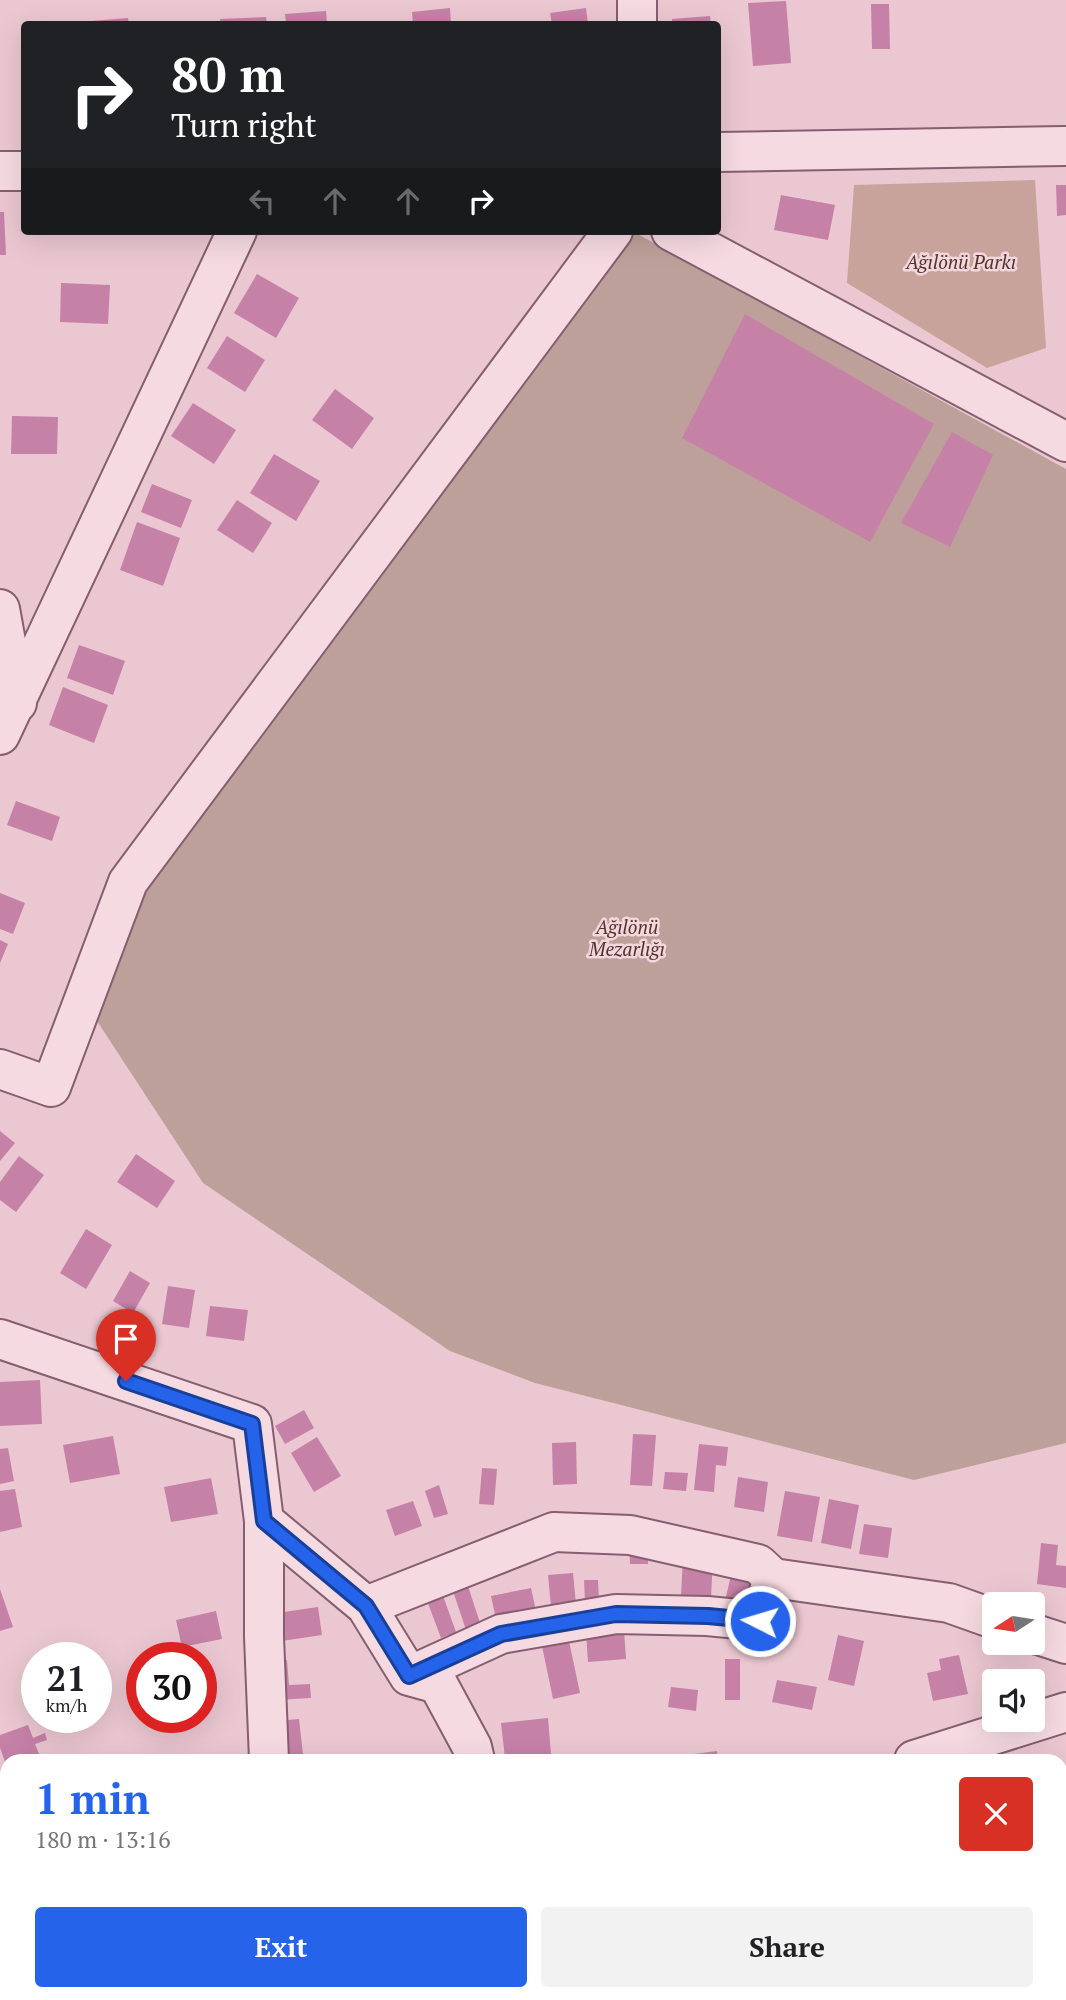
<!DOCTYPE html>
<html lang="en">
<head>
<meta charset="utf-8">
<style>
  body { margin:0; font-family:"PT Serif",serif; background:#f2f2f2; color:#202124; height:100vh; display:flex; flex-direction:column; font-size:26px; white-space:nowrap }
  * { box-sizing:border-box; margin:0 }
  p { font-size:23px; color:#757577 }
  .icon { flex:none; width:38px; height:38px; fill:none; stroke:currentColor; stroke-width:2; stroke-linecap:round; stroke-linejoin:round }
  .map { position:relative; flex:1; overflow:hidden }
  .details { position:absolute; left:0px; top:1754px; width:1068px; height:247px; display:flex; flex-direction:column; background:#fff; border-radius:21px 21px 0 0; box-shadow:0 7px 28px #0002 }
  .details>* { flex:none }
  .guide { position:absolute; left:21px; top:21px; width:700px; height:214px; border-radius:7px; box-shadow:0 7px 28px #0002; background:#202124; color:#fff; overflow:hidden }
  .needle { width:46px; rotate:258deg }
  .controls { position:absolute; left:982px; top:1592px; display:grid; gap:14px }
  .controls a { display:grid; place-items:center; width:63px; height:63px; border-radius:7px; background:#fff; box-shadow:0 7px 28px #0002; font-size:35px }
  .speed { position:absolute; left:21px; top:1642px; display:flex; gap:14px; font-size:35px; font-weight:700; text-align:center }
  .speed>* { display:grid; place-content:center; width:91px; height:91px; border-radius:50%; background:#fff; box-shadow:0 7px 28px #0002; line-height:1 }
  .speed small { font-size:18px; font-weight:400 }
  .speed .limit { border:10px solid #d22; background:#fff; color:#111 }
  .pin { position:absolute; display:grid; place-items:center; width:60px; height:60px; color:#fff; margin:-72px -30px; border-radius:50% 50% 50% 0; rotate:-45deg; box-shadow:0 0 7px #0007 }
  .pin .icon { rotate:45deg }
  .me { position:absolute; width:77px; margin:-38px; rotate:275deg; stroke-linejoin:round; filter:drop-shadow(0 0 5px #0008) }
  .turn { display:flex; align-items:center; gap:24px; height:147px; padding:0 35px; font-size:32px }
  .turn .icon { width:91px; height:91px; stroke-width:2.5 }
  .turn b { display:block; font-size:49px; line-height:60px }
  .lanes { display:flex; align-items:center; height:66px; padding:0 35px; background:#0003; justify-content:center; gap:35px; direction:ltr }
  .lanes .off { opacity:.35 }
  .round { display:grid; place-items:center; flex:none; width:74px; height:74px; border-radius:7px; background:#f2f2f2 }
  .overview { display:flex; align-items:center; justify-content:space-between; height:119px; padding:0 35px }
  h1 { font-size:42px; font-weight:700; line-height:52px; color:#2563eb }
  .cta { display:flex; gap:14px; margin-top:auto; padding:14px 35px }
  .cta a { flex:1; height:80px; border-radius:7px; background:#2563eb; color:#fff; font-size:28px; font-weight:700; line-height:80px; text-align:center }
  .cta a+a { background:#f2f2f2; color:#202124 }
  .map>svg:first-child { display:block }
</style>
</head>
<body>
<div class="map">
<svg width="1066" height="2000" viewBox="0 0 1066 2000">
  <rect width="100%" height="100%" fill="#ebc7d1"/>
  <!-- green -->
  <path fill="#c8a39c" d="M1035,180l11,168 -59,20 -140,-85 7,-98z"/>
  <!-- cemetery -->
  <path fill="#bea09a" d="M632,231l434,238v974l-152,37 -379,-97 -85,-32 -247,-168 -125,-191 36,-113z"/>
  <!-- building -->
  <path fill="#c681a7" d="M786,1l5,62 -38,3 -5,-63z
    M871,4h18l1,45h-18z
    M450,8l1,16h-38l-1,-12z
    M586,8l2,16h-36l-2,-11z
    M326,11l1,13h-41l-1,-10z
    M710,16l1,8h-39v-5z
    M266,17l1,7h-46l-1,-5z
    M128,18l1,6h-38v-3z
    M1056,185h10v30l-9,1z
    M781,195l54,10 -7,35 -54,-10z
    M0,212h4l2,43h-6z
    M257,274l42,24 -23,40 -42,-25z
    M61,283l49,2 -2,39 -48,-2z
    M745,314l189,110 -64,118 -188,-104z
    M227,336l38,24 -20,32 -38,-24z
    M335,389l39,29 -22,31 -40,-29z
    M193,403l43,27 -22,34 -43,-28z
    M12,416l46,1 -1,37h-46z
    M952,432l41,23 -43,92 -49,-24z
    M274,454l46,27 -24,40 -46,-28z
    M152,484l40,16 -11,28 -40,-16z
    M237,500l35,23 -19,30 -36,-23z
    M137,522l43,16 -17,48 -43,-16z
    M79,645l46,16 -12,34 -46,-17z
    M63,687l45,18 -14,38 -45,-18z
    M16,801l44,16 -8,24 -45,-16z
    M0,893l25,10 -12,31 -13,-5z
    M0,940l8,4 -8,19z
    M0,1131l15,12 -15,18z
    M136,1154l39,27 -18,27 -40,-26z
    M19,1156l25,19 -28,37 -16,-12v-18z
    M86,1229l26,16 -26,44 -26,-16z
    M130,1271l20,12 -17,30 -20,-12z
    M168,1286l27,4 -6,38 -27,-4z
    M210,1306l38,4 -4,31 -38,-5z
    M40,1380l2,44 -42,2v-44z
    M304,1410l10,18 -29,16 -10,-18z
    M633,1434l23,1 -4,51 -22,-1z
    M113,1436l7,38 -50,9 -7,-38z
    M317,1437l24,39 -27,16 -23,-39z
    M576,1442l1,42 -24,1 -1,-42z
    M699,1444l29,3 -2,19 -10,-1 -2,27 -20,-2z
    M8,1448l6,33 -14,3v-35z
    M482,1468l15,1 -3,36 -15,-1z
    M665,1472l23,1 -2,18 -23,-2z
    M738,1477l30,5 -4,30 -30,-5z
    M211,1478l7,36 -47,8 -7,-35z
    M439,1485l9,29 -14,4 -9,-27z
    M15,1489l7,38 -22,5v-41z
    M785,1491l35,6 -8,45 -35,-6z
    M829,1499l30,6 -8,44 -30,-6z
    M413,1501l9,25 -27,10 -9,-26z
    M864,1524l28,4 -4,30 -29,-4z
    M629,1542h18l1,22h-18z
    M1041,1543l17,2 -2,20 10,1v22l-29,-4z
    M683,1556l30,2 -2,40 -30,-2z
    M732,1571l28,6 -7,30 -28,-6z
    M573,1573l3,31 -25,2 -3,-31z
    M584,1580h14l1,22 -14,1z
    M467,1583l14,43 -15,4 -14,-42z
    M531,1588l5,23 -40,8 -5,-23z
    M0,1589l13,38 -13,4z
    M442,1593l14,39 -15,6 -15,-40z
    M318,1607l4,28 -47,7 -5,-28z
    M216,1611l6,28 -40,8 -6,-27z
    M624,1630l2,29 -38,3 -2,-30z
    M838,1635l26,6 -10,45 -26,-6z
    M569,1641l11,52 -27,6 -11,-53z
    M959,1655l9,39 -35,7 -6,-28 14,-3 -2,-11z
    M725,1659h15v41h-15z
    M287,1660l2,25 21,-1 1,14 -34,2 -2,-39z
    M777,1680l40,7 -5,23 -40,-8z
    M671,1687l27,3 -2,21 -28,-4z
    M548,1718l3,36 -46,4 -4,-35z
    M299,1719l4,35 -24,3 -3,-36z
    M28,1725l5,13 12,-5 2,7 -12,4 5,12 -13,4h-20v7l-7,-19v-13z
    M717,1751l1,9h-46l-1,-3z
    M4,1956l3,21 -7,1v-21z
    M1066,1966v34h-41l-2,-7h37v-25z
    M80,1993h37l1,7h-36z
    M304,1993h52l1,5 -52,2z
    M485,1993h30v1l-28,6z
    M562,1993h38v1l-37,6z
    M967,1994v6h-36v-3z"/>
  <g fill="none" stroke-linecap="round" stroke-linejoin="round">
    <defs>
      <path id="minor" d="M637,0v24
        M718,152l348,-6
        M0,171h24
        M671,231l395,211
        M0,609l17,94
        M0,735l237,-504
        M0,1069l51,18 77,-205 485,-651
        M0,1339l252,85 12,97 102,85 43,70 29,8 34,63 3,13
        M264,1521v116l5,123
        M366,1606l188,-74 76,3 128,29 15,14 176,25 45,16
        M1032,1633l34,11
        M409,1676l92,-42 115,-20 91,2 53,5 13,-43
        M914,1760l152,-48
        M0,1851l7,21
        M45,1993l1,7
        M536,1993l1,7"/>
    </defs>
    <!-- minor casing -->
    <use href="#minor" stroke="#855e6f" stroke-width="42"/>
    <!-- minor -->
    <use href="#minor" stroke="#f6dae2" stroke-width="38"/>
  </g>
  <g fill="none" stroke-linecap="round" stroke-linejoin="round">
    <defs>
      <path id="route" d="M126,1381l126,43 12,97 102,85 43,70 92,-42 115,-20 92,2 52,5"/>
    </defs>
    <!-- route casing -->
    <use href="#route" stroke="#184099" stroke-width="18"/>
    <!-- route -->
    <use href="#route" stroke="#2563eb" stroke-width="12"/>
  </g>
  <g text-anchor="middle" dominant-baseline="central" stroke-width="5" stroke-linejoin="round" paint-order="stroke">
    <!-- park labels -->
    <g font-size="19" font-style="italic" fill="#513429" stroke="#f3d6de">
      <text x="961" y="261">Ağılönü Parkı</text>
      <text x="627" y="926">Ağılönü<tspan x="627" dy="22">Mezarlığı</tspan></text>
    </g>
  </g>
</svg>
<div class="controls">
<a><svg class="needle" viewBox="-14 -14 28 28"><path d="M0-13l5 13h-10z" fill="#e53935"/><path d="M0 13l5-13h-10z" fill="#757577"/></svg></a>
<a><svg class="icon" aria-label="sound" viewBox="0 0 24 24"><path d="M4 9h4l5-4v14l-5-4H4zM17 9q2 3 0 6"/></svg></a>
</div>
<div class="speed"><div>21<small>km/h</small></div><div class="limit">30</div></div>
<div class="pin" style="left:126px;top:1381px;background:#d93025"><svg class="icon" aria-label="arrive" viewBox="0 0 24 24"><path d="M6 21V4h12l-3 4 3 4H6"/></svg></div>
<svg class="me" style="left:760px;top:1621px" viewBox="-20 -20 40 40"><circle r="17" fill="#2563eb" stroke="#fff" stroke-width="3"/><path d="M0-11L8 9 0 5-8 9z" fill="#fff"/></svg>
<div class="guide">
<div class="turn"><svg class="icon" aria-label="right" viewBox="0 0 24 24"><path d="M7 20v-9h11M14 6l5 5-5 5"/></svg><div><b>80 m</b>Turn right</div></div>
<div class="lanes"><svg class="icon off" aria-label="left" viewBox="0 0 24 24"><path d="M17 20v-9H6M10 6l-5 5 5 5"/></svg><svg class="icon off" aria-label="ahead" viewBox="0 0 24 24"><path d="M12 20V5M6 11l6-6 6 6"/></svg><svg class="icon off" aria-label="ahead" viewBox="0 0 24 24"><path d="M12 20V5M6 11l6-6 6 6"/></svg><svg class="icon" aria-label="right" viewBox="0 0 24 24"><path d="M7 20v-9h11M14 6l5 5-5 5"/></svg></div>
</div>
<section class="details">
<div class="overview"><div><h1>1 min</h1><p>180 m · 13:16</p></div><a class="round" style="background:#d93025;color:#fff"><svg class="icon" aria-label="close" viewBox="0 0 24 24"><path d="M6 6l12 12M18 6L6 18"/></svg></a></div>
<div class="cta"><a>Exit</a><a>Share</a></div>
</section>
</div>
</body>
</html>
